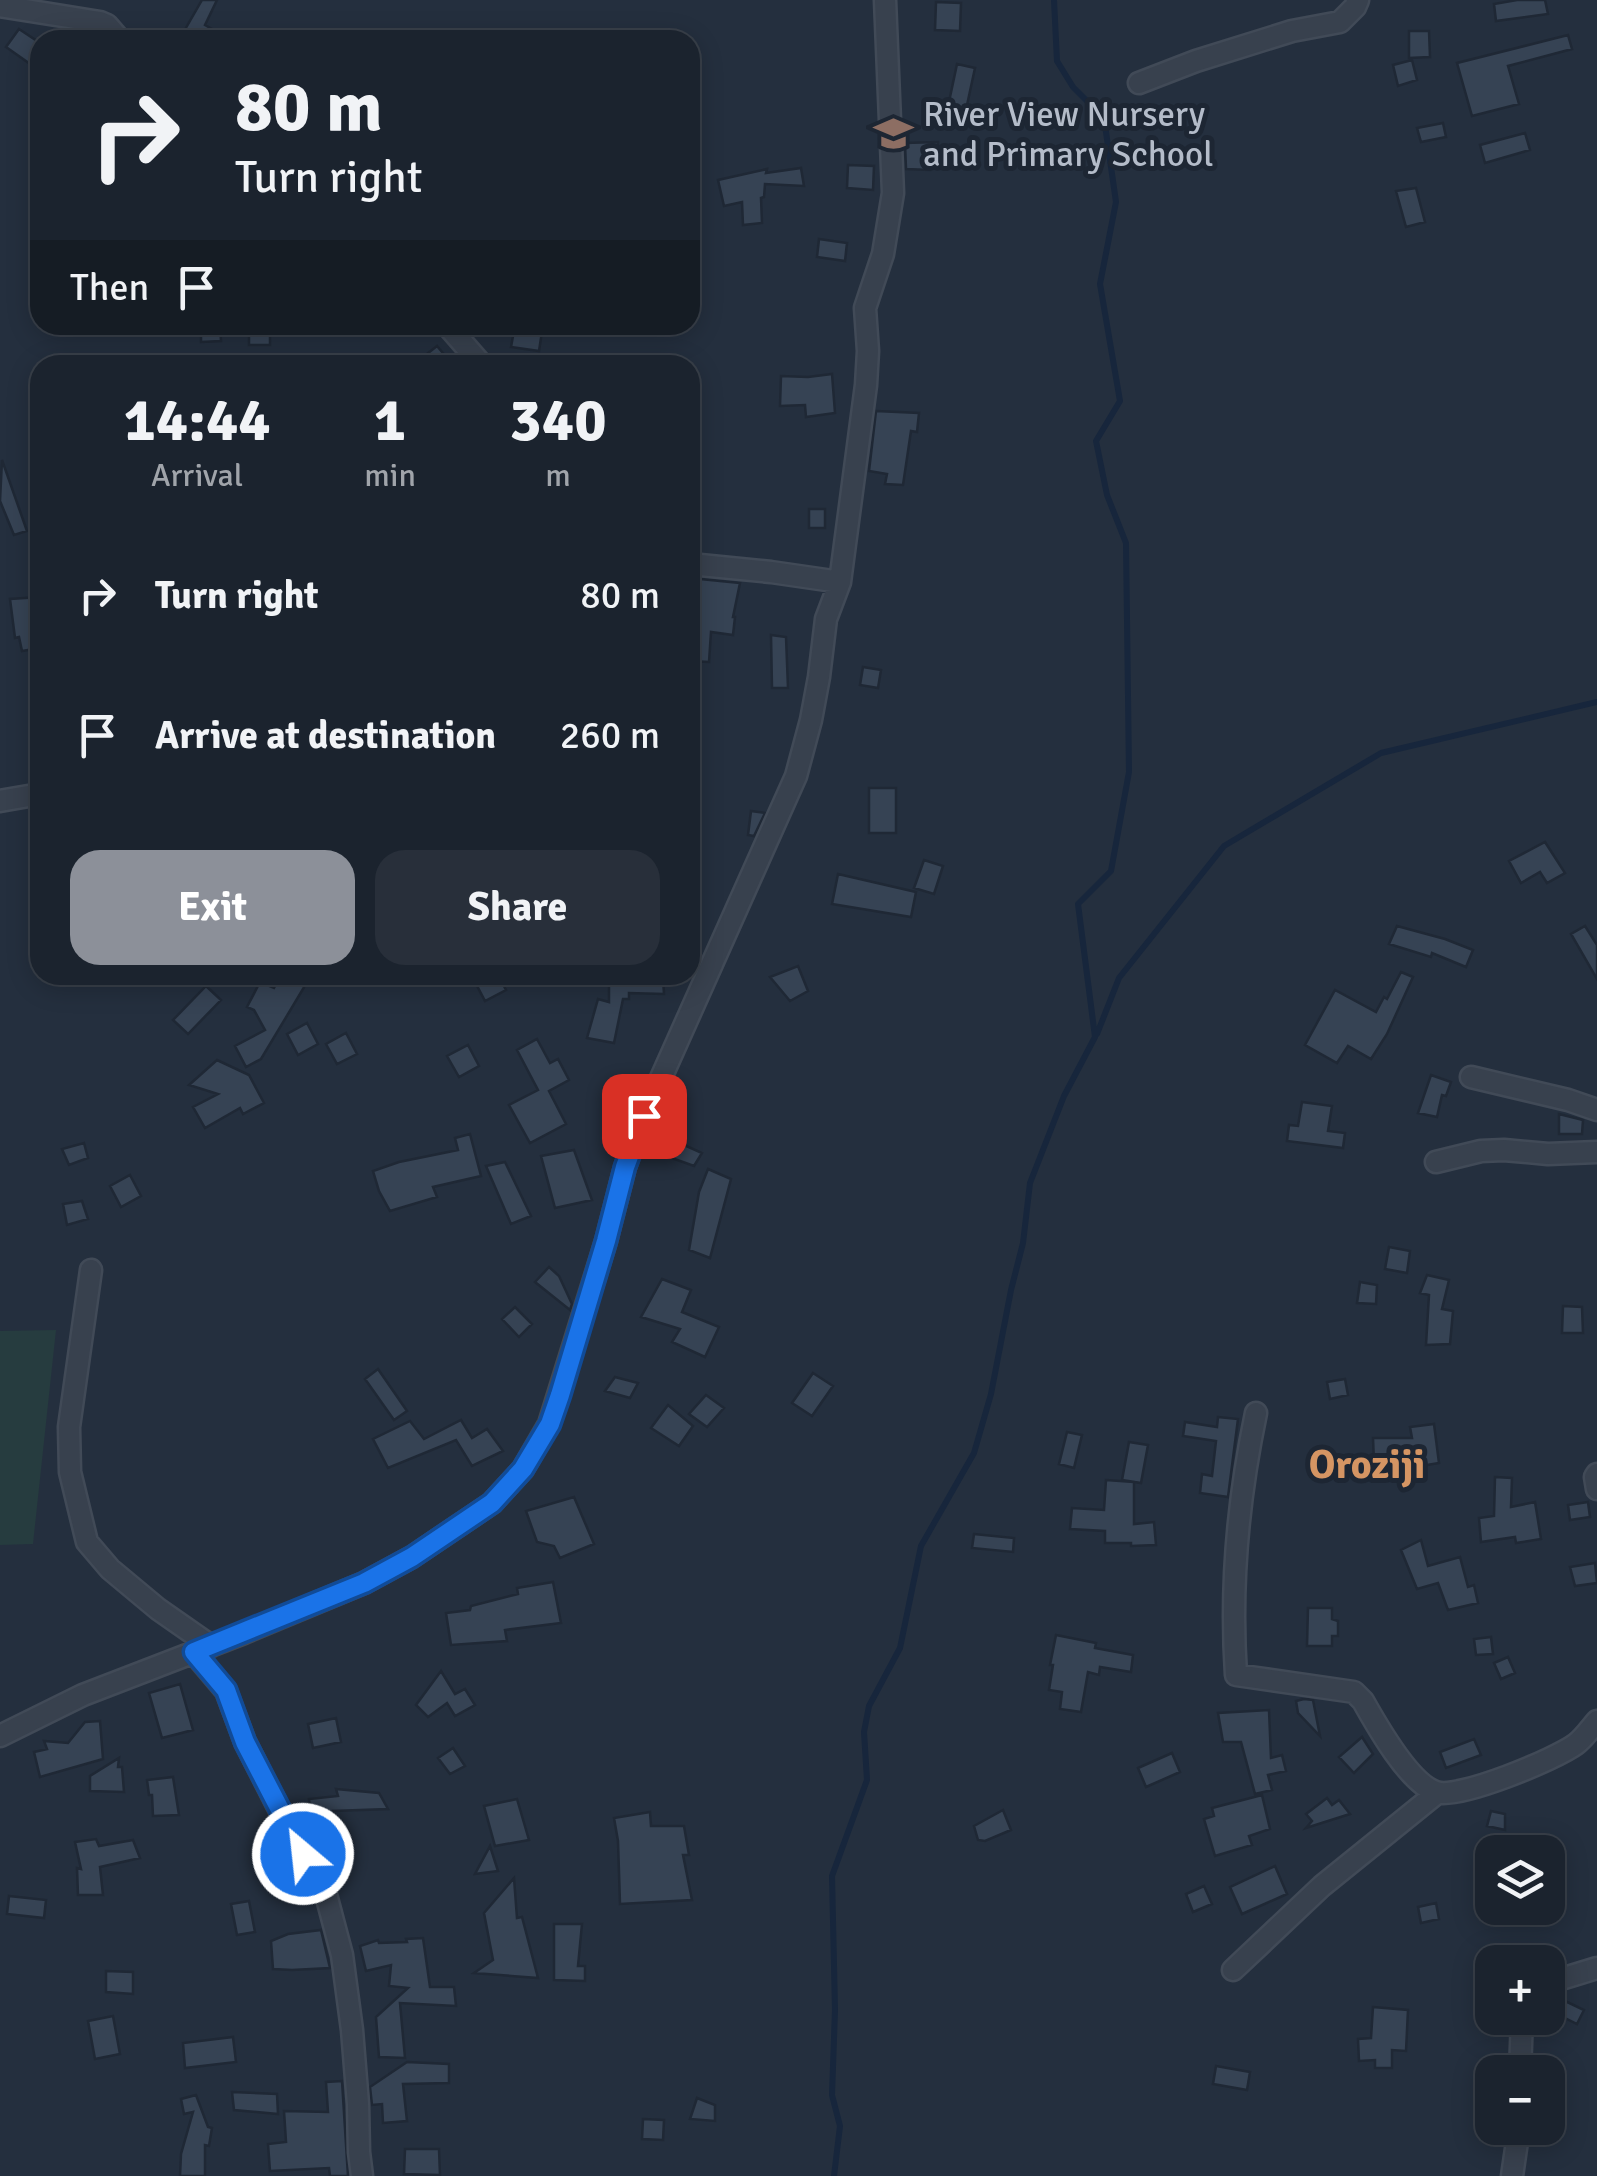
<!DOCTYPE html>
<html lang="en">
<head>
<meta charset="utf-8">
<style>
  body { margin:0; font-family:Signika,sans-serif; background:#282f3a; color:#f1f3f6; height:100vh; display:flex; flex-direction:column; font-size:38px; white-space:nowrap }
  * { box-sizing:border-box; margin:0 }
  p { font-size:32px; color:#a0a4aa }
  .icon { flex:none; width:55px; height:55px; fill:none; stroke:currentColor; stroke-width:2; stroke-linecap:round; stroke-linejoin:round }
  .map { position:relative; flex:1; overflow:hidden }
  .panel { position:absolute; left:30px; top:355px; width:670px; height:630px; display:flex; flex-direction:column; background:#1b232e; border-radius:30px; box-shadow:0 5px 25px #0003,0 0 0 2px #39404a }
  .panel>* { flex:none }
  .guide { position:absolute; left:30px; top:30px; width:670px; height:305px; border-radius:30px; box-shadow:0 5px 25px #0003,0 0 0 2px #39404a; background:#1b232e; color:#f1f3f6; overflow:hidden }
  .fabs { position:absolute; left:1475px; top:1835px; display:grid; gap:20px }
  .fabs a { display:grid; place-items:center; width:90px; height:90px; border-radius:20px; background:#1b232e; box-shadow:0 5px 25px #0003,0 0 0 2px #39404a; font-size:50px }
  .pin { position:absolute; display:grid; place-items:center; width:85px; height:85px; color:#fff; margin:-42px; border-radius:20px; box-shadow:0 5px 15px #0006 }
  .me { position:absolute; width:110px; margin:-55px; rotate:332deg; stroke-linejoin:round; filter:drop-shadow(0 0 8px #0008) }
  .turn { display:flex; align-items:center; gap:35px; height:210px; padding:0 40px; font-size:45px }
  .turn .icon { width:130px; height:130px; stroke-width:2.5 }
  .turn b { display:block; font-size:70px; line-height:85px }
  .then { display:flex; align-items:center; height:95px; padding:0 40px; background:#0003; gap:20px; font-size:38px }
  .eta { display:flex; justify-content:space-evenly; align-items:center; height:170px; text-align:center }
  .eta b { font-size:60px; font-weight:800; line-height:70px }
  .button { display:flex; gap:20px; margin-top:auto; padding:20px 40px }
  .button a { flex:1; height:115px; border-radius:30px; background:#8c9099; color:#fff; font-size:40px; font-weight:800; line-height:115px; text-align:center }
  .button a+a { background:#282f3a; color:#f1f3f6 }
  ul { padding:0; list-style:none }
  li { display:flex; align-items:center; gap:30px; height:140px; padding:0 40px }
  li div { flex:1 }
  li b { display:block; font-size:38px }
  li em { font-style:normal }
  .map>svg:first-child { display:block }
</style>
</head>
<body>
<div class="map">
<svg width="1597" height="2176" viewBox="0 0 1597 2176">
  <rect width="100%" height="100%" fill="#242f3e"/>
  <!-- green -->
  <path fill="#263c3f" d="M56,1330l-23,214 -33,1v-214z"/>
  <g fill="none" stroke-linecap="round" stroke-linejoin="round">
    <!-- stream -->
    <path stroke="#17263c" stroke-width="6" d="M1097,1034l22,-56 105,-132 157,-93 216,-51
      M834,2176l6,-50 -8,-31 3,-85 -3,-134 35,-96 -3,-48 5,-26 31,-58 21,-102 53,-93 17,-59 20,-104 12,-47 7,-60 34,-87 31,-59 -17,-133 33,-33 18,-99 -3,-229 -19,-48 -11,-54 24,-40 -20,-117 16,-82 -12,-84 -31,-31 -16,-26 -3,-61"/>
  </g>
  <!-- building -->
  <path fill="#364354" stroke="#1f2835" stroke-width="2.5" d="M202,0h15l-12,25 7,4 -6,11h-27z
    M1517,0h28l3,14 -52,7 -2,-17z
    M936,2l25,1 -1,28 -25,-1z
    M19,29l21,14v13l-7,10 -27,-19z
    M66,31l30,4 6,5h-29l-11,-4z
    M1409,31h20l1,26 -21,1z
    M1568,35l4,14 -64,17 11,38 -47,12 -15,-53z
    M1412,60l5,20 -19,6 -5,-21z
    M957,64l18,4 -11,51 -18,-3z
    M1443,123l3,14 -25,5 -4,-14z
    M1525,133l5,17 -45,13 -5,-18z
    M938,142v15h-8v13l-24,-1 -1,-26z
    M848,165l26,1 -1,24 -26,-2z
    M801,168l3,18 -39,-2 -1,13 -3,1 1,25 -19,2 -1,-23 -18,4 -6,-26 49,-11 -1,4z
    M1416,188l9,34 -19,5 -10,-36z
    M819,239l28,4 -2,18 -28,-4z
    M201,325h19l1,16 -20,1z
    M249,325h21v20h-21z
    M515,325h28l-4,26 -28,-4z
    M437,346l16,19h-40z
    M832,374l3,39 -29,4 -1,-12 -25,1 1,-30 27,1z
    M876,411l43,2 -2,19 -6,-1 -8,54 -18,-1 2,-10 -18,-3z
    M2,460l25,71 -13,4 -14,-34z
    M809,509h16v19h-16z
    M690,578l50,5 -7,34h2l-2,18 -22,-3 -2,30 -19,-1z
    M40,597v51l-18,3 -3,-14 -4,1 -5,-39z
    M771,635l15,2 2,51h-16z
    M863,667l18,3 -3,18 -18,-3z
    M869,788h27v45h-27z
    M751,811l14,2 -11,23 -6,-1z
    M1545,842l20,31 -18,10 -7,-11 -19,11 -12,-22z
    M924,860l19,6 -9,28 -20,-6z
    M838,874l78,18 -5,25 -79,-13z
    M1397,926l48,13 28,11 -7,17 -34,-14 -1,4 -42,-13z
    M1585,926l12,19v34l-26,-45z
    M798,966l10,25 -18,10 -20,-24z
    M1401,972l12,5 -26,57 -16,25 -23,-13 -11,17 -32,-18 30,-55 41,22 8,-15 3,2z
    M281,975l25,9 -45,75 -15,8 -11,-21 30,-16 -11,-20 -7,-3 13,-25 14,6z
    M483,975h15l8,15 -21,11 -11,-21z
    M619,979h44l1,15 -35,-1v6h-6l-9,44 -27,-5 11,-39 11,3v-18h10z
    M206,986l15,14 -33,34 -15,-14z
    M307,1023l11,21 -20,11 -11,-21z
    M346,1033l11,21 -20,10 -11,-20z
    M537,1039l13,24 8,-4 11,21 -20,11 17,33 -36,19 -21,-38 29,-15 -21,-40z
    M468,1045l11,21 -20,11 -12,-21z
    M217,1060l32,15 15,28 -21,11 -3,-6 -35,20 -12,-21 25,-13 -29,-9z
    M1431,1075l20,7 -5,14 -4,-1 -5,22 -19,-4z
    M1302,1102l30,4 -4,25 17,2 -2,15 -56,-7 2,-16 9,1z
    M1559,1114l24,6 -1,14h-23z
    M470,1134l11,42 -48,11 4,10 -47,14 -11,-20 -6,-20 26,-9 59,-12 -3,-12z
    M662,1135l40,18 -8,13 -39,-14z
    M84,1143l4,15 -19,7 -7,-16z
    M574,1150l18,50 -37,8 -14,-52z
    M505,1162l26,54 -20,8 -25,-58z
    M708,1169l23,10 -21,79 -21,-8 10,-58z
    M130,1175l11,21 -20,11 -11,-21z
    M82,1201l6,18 -21,6 -4,-21z
    M1389,1247l21,4 -3,22 -22,-4z
    M549,1267l10,9 13,28 -2,6 -35,-28z
    M1427,1275l22,5 -7,29 11,2 -3,33 -24,1 3,-50 -9,-2z
    M662,1279l29,11 -9,22 37,15 -14,30 -33,-15 8,-13 -39,-12z
    M1360,1282l17,3 -1,19 -19,-1z
    M1563,1306l19,1 1,26h-21z
    M515,1307l17,17 -13,13 -17,-18z
    M378,1369l29,42 -13,9 -29,-41z
    M813,1373l20,13 -21,30 -20,-13z
    M615,1377l23,6 -8,15 -25,-7z
    M1345,1379l3,16 -18,4 -3,-17z
    M706,1395l18,13 -17,19 -18,-13z
    M668,1405l25,21 -14,20 -28,-18z
    M1218,1417l20,2 -10,78 -28,-4 2,-19 10,2 4,-35 -33,-5 2,-14 32,5z
    M461,1420l11,18 15,-9 16,22 -31,15 -16,-26 -68,28 -15,-29 37,-18 14,18z
    M1434,1424l5,39 -24,4 -1,-4h-40l-1,-25h39l-2,-11z
    M1067,1432l15,3 -8,33 -15,-4z
    M1129,1442l19,3 -7,38 -19,-3z
    M1495,1477l17,1 -1,29 24,-5 6,37 -25,4 -1,-6 -34,5 -2,-24 15,-2z
    M1106,1480l28,2v42l20,-2 2,23 -25,1v-3h-26v-12l-35,-2 2,-21 32,2z
    M574,1497l20,47 -34,14 -6,-12 -17,-4 -11,-31z
    M1588,1502l2,15 -20,3 -2,-15z
    M974,1534l40,4 -1,14 -41,-4z
    M1421,1540l7,26 32,-9 8,30 6,-2 4,18 -30,7 -10,-27 -21,6 -16,-39z
    M1595,1563l2,20 -22,3 -5,-19z
    M553,1582l8,41 -56,7 2,11 -56,4 -5,-32 24,-3 1,-4 47,-12 -1,-6z
    M1308,1608h24v11l6,2v15h-6v10h-25z
    M1056,1635l40,8 -1,5 38,7 -2,17 -31,-5 -1,8 -11,-3 -7,40 -21,-3 2,-17 -13,-2 4,-25h-3z
    M1491,1637l2,17 -17,1 -2,-16z
    M1508,1657l7,16 -14,6 -7,-16z
    M441,1671l14,23 10,-5 10,16 -20,11 -8,-13 -19,14 -12,-12z
    M180,1684l13,46 -31,8 -13,-45z
    M1304,1699l9,1 7,36 -22,-23 -2,-12z
    M1269,1710l2,48 11,-3 4,16 -18,4 4,15 -17,4 -14,-52h-18l-5,-29z
    M336,1718l5,24 -28,6 -5,-24z
    M100,1721l3,38 -63,18 -6,-25 13,-3 -3,-8 24,2 17,-21z
    M1362,1737l11,17 -19,19 -15,-16z
    M1474,1739l7,16 -35,13 -6,-16z
    M453,1748l12,18 -15,8 -12,-16z
    M1172,1753l8,19 -34,15 -8,-19z
    M119,1758l-1,9h4l2,25 -34,-1v-15z
    M173,1777l6,38 -26,1 -1,-21h-3l-2,-15z
    M336,1789l43,4 9,16 -55,2 3,28 -23,2 -4,-42 29,-3z
    M1262,1795l8,34 -21,7 3,9 -37,11 -11,-37 10,-3 -2,-8z
    M1327,1798l5,7 7,-5 11,14 -44,14 6,-7 -6,-7z
    M517,1799l12,41 -34,6 -11,-40z
    M1003,1810l8,20 -26,11 -7,-1 -4,-14z
    M1491,1811l14,3v16l-18,-4z
    M650,1812l1,14h33l5,29h-6l9,45 -72,4 -2,-63 -4,-23z
    M96,1839l3,7 34,-6 7,18 -40,9 3,28h-25l-1,-27 4,1 -6,-27z
    M490,1846l8,25 -23,3z
    M1275,1866l12,28 -45,20 -12,-27z
    M514,1878l3,40 5,-1 16,61 -64,-5 19,-13 -9,-47z
    M1204,1886l8,18 -19,8 -7,-18z
    M9,1896l37,4 -2,18 -37,-4z
    M249,1901l6,31 -18,3 -6,-31z
    M1436,1903l3,16 -18,4 -3,-16z
    M554,1924h28l-4,42h7v15l-31,-1z
    M321,1930l9,38 -38,2 -19,-1 -2,-28 17,-7z
    M423,1938l7,49h24l2,19 -56,-3 5,55 -26,-1 -3,-40 32,-29 -19,-2 2,-21 -25,6 -6,-25 18,-6 1,3 28,-1 -1,-3z
    M106,1971l27,1v22l-27,-2z
    M1563,2000l21,10 -7,14 -20,-10z
    M1373,2007l35,3 -2,41 -14,-1v18h-17v-8l-16,1 -1,-22 13,-1z
    M113,2016l7,38 -25,5 -7,-38z
    M233,2037l3,25 -51,6 -2,-25z
    M407,2062l42,2v19l-46,1 4,37 -24,2 -1,-19 -10,1 -2,-18z
    M1216,2066l34,6 -3,18 -34,-6z
    M342,2081l6,95h-18l-1,-8 -59,3 -2,-27 18,-2 -2,-31 44,1 -2,-30z
    M232,2092l45,2 1,20 -44,-4z
    M196,2095l12,32 4,1 -3,18 -4,-1v31h-25l1,-22 12,-42 -9,2 -3,-15z
    M697,2098l18,7v16l-25,-2z
    M643,2119l21,1 -1,20 -21,-1z
    M405,2149h34l1,26 -36,-1z"/>
  <g fill="none" stroke-linecap="round" stroke-linejoin="round">
    <defs>
      <path id="street" d="M0,6l100,16 7,3 13,15
        M1139,83l57,-22 96,-30 48,-9 15,-15 3,-7
        M447,325l35,40
        M690,564l81,8 69,10
        M0,801l40,-7
        M1471,1077l97,23 29,10
        M1436,1162l45,-11 23,-1 44,4 49,-2
        M91,1270l-22,157 1,45 17,70 23,27 48,40 53,37
        M1256,1413c-18,86 -26,174 -20,262l118,17 9,9c14,25 46,82 73,91 22,8 120,-33 140,-48 8,-6 14,-15 21,-23
        M1597,1474l-2,3 2,12
        M193,1652l33,39 19,51 28,55 20,40 10,17 13,15 8,18 18,68 10,75 6,74 1,48 3,24
        M0,1736l83,-41 161,-62 120,-50 48,-26 80,-54 31,-34 26,-45 57,-183 19,-74 19,-51 152,-340 15,-56 8,-43 7,-58 14,-37 26,-197 2,-34 -3,-43 18,-54 10,-61 -8,-193
        M1233,1970l89,-84 115,-93
        M1548,1983l49,-15
        M1520,2072l2,-54
        M1512,2176l7,-48"/>
    </defs>
    <!-- street casing -->
    <use href="#street" stroke="#414a57" stroke-width="25"/>
    <!-- street -->
    <use href="#street" stroke="#38414e" stroke-width="20"/>
  </g>
  <g fill="none" stroke-linecap="round" stroke-linejoin="round">
    <defs>
      <path id="route" d="M303,1854l-58,-112 -19,-52 -32,-38 170,-69 48,-26 80,-54 31,-34 27,-45 10,-29 46,-154 19,-74 19,-51"/>
    </defs>
    <!-- route casing -->
    <use href="#route" stroke="#114b97" stroke-width="25"/>
    <!-- route -->
    <use href="#route" stroke="#1a73e8" stroke-width="18"/>
  </g>
  <!-- icons -->
  <defs>
    <symbol id="school-bare" viewBox="-9 -9 18 18"><path d="M0-5L7-2L0 1L-7-2ZM-4 1L0 2.5L4 1V4Q0 6-4 4Z" fill="#8d6e63" stroke="#1d2633" stroke-width="2.5" paint-order="stroke"/></symbol>
  </defs>
  <g fill-rule="evenodd">
    <use href="#school-bare" x="866" y="106" width="55" height="55"/>
  </g>
  <g text-anchor="middle" dominant-baseline="central" stroke-width="10" stroke-linejoin="round" paint-order="stroke">
    <!-- poi labels -->
    <g font-size="35" fill="#b4bcc9" stroke="#1d2633" text-anchor="start">
      <text x="923" y="114">River View Nursery<tspan x="923" dy="40">and Primary School</tspan></text>
    </g>
    <!-- quarter labels -->
    <g font-size="40" font-weight="bold" fill="#d59563" stroke="#1d2633">
      <text x="1367" y="1465">Oroziji</text>
    </g>
  </g>
</svg>
<div class="fabs">
<a><svg class="icon" aria-label="layers" viewBox="0 0 24 24"><path d="M12 4l9 5-9 5-9-5zM3 14l9 5 9-5"/></svg></a>
<a>+</a>
<a>−</a>
</div>
<div class="pin" style="left:644px;top:1116px;background:#d93025"><svg class="icon" aria-label="arrive" viewBox="0 0 24 24"><path d="M6 21V4h12l-3 4 3 4H6"/></svg></div>
<svg class="me" style="left:303px;top:1854px" viewBox="-20 -20 40 40"><circle r="17" fill="#1a73e8" stroke="#fff" stroke-width="3"/><path d="M0-11L8 9 0 5-8 9z" fill="#fff"/></svg>
<div class="guide">
<div class="turn"><svg class="icon" aria-label="right" viewBox="0 0 24 24"><path d="M7 20v-9h11M14 6l5 5-5 5"/></svg><div><b>80 m</b>Turn right</div></div>
<div class="then">Then<svg class="icon" aria-label="arrive" viewBox="0 0 24 24"><path d="M6 21V4h12l-3 4 3 4H6"/></svg></div>
</div>
<section class="panel">
<div class="eta">
<div><b>14:44</b><p>Arrival</p></div>
<div><b>1</b><p>min</p></div>
<div><b>340</b><p>m</p></div>
</div>
<ul>
<li><svg class="icon" aria-label="right" viewBox="0 0 24 24"><path d="M7 20v-9h11M14 6l5 5-5 5"/></svg><div><b>Turn right</b></div><em>80 m</em></li>
<li><svg class="icon" aria-label="arrive" viewBox="0 0 24 24"><path d="M6 21V4h12l-3 4 3 4H6"/></svg><div><b>Arrive at destination</b></div><em>260 m</em></li>
</ul>
<div class="button"><a>Exit</a><a>Share</a></div>
</section>
</div>
</body>
</html>
